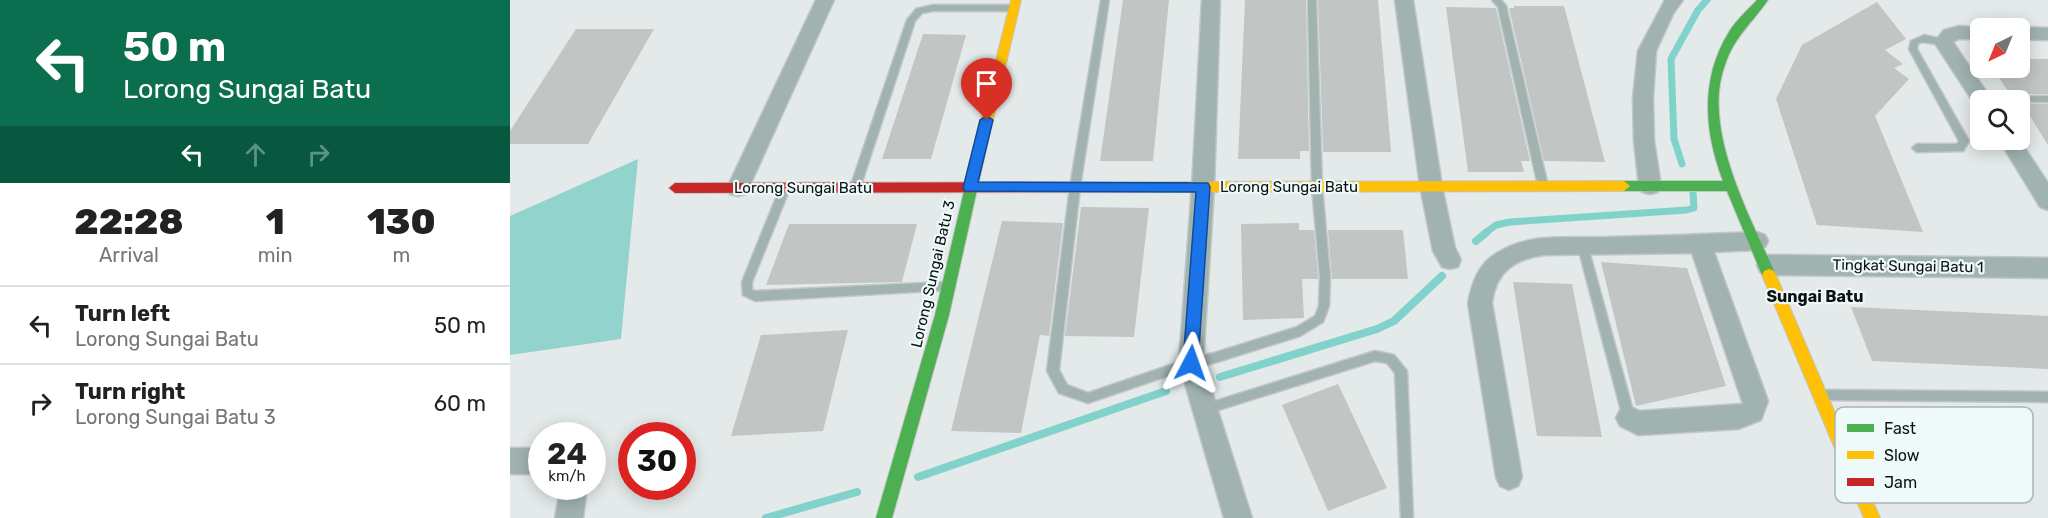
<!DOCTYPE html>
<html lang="en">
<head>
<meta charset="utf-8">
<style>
  body { margin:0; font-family:Rubik,sans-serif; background:#f2f2f2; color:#222; height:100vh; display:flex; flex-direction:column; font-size:22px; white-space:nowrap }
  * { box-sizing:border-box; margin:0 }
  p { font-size:20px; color:#767676 }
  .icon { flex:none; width:33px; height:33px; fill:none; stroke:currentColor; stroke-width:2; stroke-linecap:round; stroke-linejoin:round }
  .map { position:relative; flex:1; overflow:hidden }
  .sheet { display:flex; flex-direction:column; background:#fff; width:510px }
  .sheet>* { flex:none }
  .top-card { background:#0b6e4f; color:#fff; overflow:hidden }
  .needle { width:39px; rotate:223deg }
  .controls { position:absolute; left:1460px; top:18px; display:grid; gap:12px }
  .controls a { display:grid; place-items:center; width:60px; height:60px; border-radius:9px; background:#fff; box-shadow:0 3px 15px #0003; font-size:30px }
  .speed { position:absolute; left:18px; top:422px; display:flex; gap:12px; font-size:30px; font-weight:700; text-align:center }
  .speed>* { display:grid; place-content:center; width:78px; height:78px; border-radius:50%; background:#fff; box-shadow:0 3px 15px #0003; line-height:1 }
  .speed small { font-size:15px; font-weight:400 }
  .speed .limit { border:9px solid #d22; background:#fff; color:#111 }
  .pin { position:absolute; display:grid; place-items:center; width:51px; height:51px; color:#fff; margin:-62px -26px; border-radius:50% 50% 50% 0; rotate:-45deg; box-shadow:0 0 6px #0007 }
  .pin .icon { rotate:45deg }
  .me { position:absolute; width:66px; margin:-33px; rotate:4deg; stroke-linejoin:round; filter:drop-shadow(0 0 4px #0008) }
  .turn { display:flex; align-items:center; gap:21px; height:126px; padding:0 24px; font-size:27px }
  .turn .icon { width:78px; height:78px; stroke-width:2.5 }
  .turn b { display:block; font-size:42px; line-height:51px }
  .lanes { display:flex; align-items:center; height:57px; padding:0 24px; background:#0003; justify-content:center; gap:30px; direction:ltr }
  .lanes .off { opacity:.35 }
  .eta { display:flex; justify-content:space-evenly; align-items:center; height:102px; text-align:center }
  .eta b { font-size:36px; font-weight:800; line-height:42px }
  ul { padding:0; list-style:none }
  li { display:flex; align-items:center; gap:18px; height:78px; padding:0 24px; border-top:2px solid #e0e0e0 }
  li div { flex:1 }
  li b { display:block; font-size:22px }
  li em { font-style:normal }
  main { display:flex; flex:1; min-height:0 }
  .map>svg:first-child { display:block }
</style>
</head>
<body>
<main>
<section class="sheet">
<div class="top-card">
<div class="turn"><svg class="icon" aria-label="left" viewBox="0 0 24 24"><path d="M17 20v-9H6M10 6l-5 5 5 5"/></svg><div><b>50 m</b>Lorong Sungai Batu</div></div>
<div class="lanes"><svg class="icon" aria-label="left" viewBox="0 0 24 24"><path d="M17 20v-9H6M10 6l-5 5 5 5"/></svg><svg class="icon off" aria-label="ahead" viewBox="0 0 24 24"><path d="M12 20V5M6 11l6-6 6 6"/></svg><svg class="icon off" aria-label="right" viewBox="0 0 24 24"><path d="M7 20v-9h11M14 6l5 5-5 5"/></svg></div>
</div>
<div class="eta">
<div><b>22:28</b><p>Arrival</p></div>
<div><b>1</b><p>min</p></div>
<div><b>130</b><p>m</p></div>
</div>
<ul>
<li><svg class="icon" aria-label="left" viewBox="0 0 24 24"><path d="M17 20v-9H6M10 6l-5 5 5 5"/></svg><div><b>Turn left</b><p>Lorong Sungai Batu</p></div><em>50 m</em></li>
<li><svg class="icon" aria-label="right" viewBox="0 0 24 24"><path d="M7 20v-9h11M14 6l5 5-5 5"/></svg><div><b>Turn right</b><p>Lorong Sungai Batu 3</p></div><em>60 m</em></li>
</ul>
</section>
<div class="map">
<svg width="1538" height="518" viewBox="0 0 1538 518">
  <rect width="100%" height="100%" fill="#e3eae9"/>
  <!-- forest -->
  <path fill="#92d3ce" d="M128,159l-17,180 -111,16v-139z"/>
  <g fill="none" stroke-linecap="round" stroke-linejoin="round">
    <!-- stream-far1 -->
    <path stroke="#81d2cb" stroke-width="7" d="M1172,164l-8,-25 -3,-80 27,-49 9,-10
      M975,233l11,-8 14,-3 177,-12 7,-2 -1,-15"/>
    <!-- stream -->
    <path stroke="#81d2cb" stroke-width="8" d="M966,241l11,-9
      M710,377l157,-48 17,-8 48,-45
      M408,477l248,-86
      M256,518l91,-26"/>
  </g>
  <!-- building -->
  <path fill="#c1c6c5" d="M613,0h46l-16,161h-53z
    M735,0h61l3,151h-9v8h-62z
    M808,0h60l13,152h-68z
    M1367,2l29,37 -21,11 18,14 -9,4 15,11 -34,37 48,116 -106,-7 -41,-126 26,-54z
    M1004,6h50l41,156 -61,-1 -35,-153h5z
    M936,7l50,1 34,153h-9l3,11h-56z
    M66,29h78l-66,115h-78v-13z
    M413,34l43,1 -35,124h-49z
    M1509,59h29v35h-32l-1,-3h-7l-16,-23h27z
    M1512,103l26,1v41z
    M571,207l68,1 -15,129 -69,-1z
    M492,221l61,2 -14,113 -9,-1 -19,98 -70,-2z
    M789,223v7h15l4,46v3h-16l2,39 -61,2 -2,-96z
    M279,224h128l-15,58 -136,3z
    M818,230h75l5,49h-76z
    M1091,262l86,6 39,118 -90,20z
    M1003,282l59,2 30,153 -65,-1z
    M1341,307l197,9v53l-176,-8z
    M338,330l-25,101 -92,5 30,-101z
    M828,384l49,104 -59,23 -46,-106z"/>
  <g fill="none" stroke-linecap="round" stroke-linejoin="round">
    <defs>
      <path id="lane" d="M591,0h8l-29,187 -21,183 8,15 21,8 103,-35 23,-5 83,-26 18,-11 4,-10 1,-30 -8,-89 -4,-187h8l6,187 8,89 -1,30 -6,16 -23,14 -86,27 -23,5 -103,35 -29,-10 -12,-22 23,-184z
        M982,0h9l5,6 42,180 -5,4 -5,-4 -40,-179z
        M423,5h81l4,3 -4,3h-81l-11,2 -7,8 -55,167 -5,4 -4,-1 -1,-3 57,-168 9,-11z
        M1414,35l22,5 1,2 -4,3 -21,-3 -4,2 -1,5 52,92 -6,10 -46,1 -5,-4 5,-4h40l2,-3 -50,-92 2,-8z
        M1538,96v6l-68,-2v3l-4,-3 5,-3z
        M275,184l5,4 -38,94v8l4,1 189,-9 4,2 1,3 -1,3 -194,11 -12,-6 -1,-13 38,-94z
        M1073,243l4,1 1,3 47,171 -2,4 -4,2 -4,-2 -2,-4 -45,-171 1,-3z
        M865,351l19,4 13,16 6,147h-12l-6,-145 -8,-10 -12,-2 -169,53 -4,-1 -2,-4 2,-4 4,-1z
        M1315,390l223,2v10l-223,-2 -4,-1 -2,-4 2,-4z"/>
      <path id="street" d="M306,0h18l-88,194 -8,2 -8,-2 -3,-6z
        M692,0h18l-6,187 -11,176 49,155h-28l-45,-155 13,-176z
        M885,0h18l29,186 13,62 6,12 -3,7 -8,2 -8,-2 -9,-16 -13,-65z
        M1155,0h18l-10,14 -17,37 -3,47 1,43 7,45 -3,6 -8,2 -8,-2 -3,-6 -5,-45 -1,-43 5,-47z
        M1449,26l28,2h-7v11h-21l-6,3 39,58h-12v7l-5,-2 -41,-63 10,-12z
        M1509,27l29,1v12l-29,-1v-11h-7z
        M1509,139l29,44v27l-8,-3 -41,-67z
        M1247,232l8,3 3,6 -3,6 -8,3 -43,2 54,149 -7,19 -23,9 -100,6 -18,-9 -4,-8 4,-8 9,-4 11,5 103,-7 -51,-151 -148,2c-30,4 -48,17 -52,48l30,174 -4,9 -9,4 -9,-4 -4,-9 -28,-174c4,-20 10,-39 29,-50 35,-22 73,-14 112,-16 49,-1 99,-3 148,-5z
        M1258,255l280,3v20l-280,-3 -8,-3 -3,-7 3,-7z
        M0,448h32v26h-32z
        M51,486h26l-4,32h-28z"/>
      <path id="fast" d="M1247,0h11c-16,23 -34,37 -43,65 -24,63 25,152 51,210l-2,4 -5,2 -5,-2 -2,-4 -35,-84h-103l-6,-5 6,-5h99c-19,-50 -23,-102 6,-149 7,-12 19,-22 28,-32z
        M473,131l6,5 -40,179 -57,203h-16l59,-203 42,-179z"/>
      <path id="slow" d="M501,0h10l-32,136 -6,5 -6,-5z
        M1114,181l6,5 -6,5 -437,1 -6,-5 6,-5z
        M1259,269l5,2 2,4 104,243h-16l-102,-243 2,-4z"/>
      <path id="jam" d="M677,182l6,5 -6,5 -512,1 -6,-5 6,-5z"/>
    </defs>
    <!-- lane casing -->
    <use href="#lane" stroke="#c2c6c6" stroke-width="3"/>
    <!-- street casing -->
    <use href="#street" stroke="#c2c6c6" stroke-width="3"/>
    <!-- fast casing -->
    <use href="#fast" stroke="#c2c6c6" stroke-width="2"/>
    <!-- slow casing -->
    <use href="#slow" stroke="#c2c6c6" stroke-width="2"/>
    <!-- jam casing -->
    <use href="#jam" stroke="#c2c6c6" stroke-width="2"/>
    <!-- lane -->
    <use href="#lane" fill="#a0b3b0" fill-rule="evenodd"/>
    <!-- street -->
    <use href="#street" fill="#a0b3b0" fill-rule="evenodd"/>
    <!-- fast -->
    <use href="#fast" fill="#4caf50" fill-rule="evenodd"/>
    <!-- slow -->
    <use href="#slow" fill="#ffc107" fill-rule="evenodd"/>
    <!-- jam -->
    <use href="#jam" fill="#c62828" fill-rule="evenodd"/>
  </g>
  <!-- route -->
  <path fill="#1a73e8" stroke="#114b97" stroke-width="1.5" d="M477,116l6,4 -15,62 230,1 2,4 -12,176 -2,4 -5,2 -5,-2 -3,-4 13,-171 -231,-1 -2,-3 17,-68z"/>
  <g text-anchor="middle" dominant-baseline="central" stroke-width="4.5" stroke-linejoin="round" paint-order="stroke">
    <!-- street labels -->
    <g font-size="15" fill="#0d1111" stroke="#edfaf9">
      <text x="779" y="187">Lorong Sungai Batu</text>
      <text x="293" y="188">Lorong Sungai Batu</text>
      <text transform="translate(1398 266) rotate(1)">Tingkat Sungai Batu 1</text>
      <text transform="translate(423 274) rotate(-77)">Lorong Sungai Batu 3</text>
    </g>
    <!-- neighbourhood labels -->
    <g font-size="16" font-weight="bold" fill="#0d1111" stroke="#edfaf9">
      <text x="1305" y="296">Sungai Batu</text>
    </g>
  </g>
  <!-- legend -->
  <rect x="1325" y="407" width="198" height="96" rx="9" fill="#edfaf9" stroke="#aab4b3" stroke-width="1.5"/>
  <rect x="1337" y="424" width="27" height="8" fill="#4caf50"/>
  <rect x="1337" y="451" width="27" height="8" fill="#ffc107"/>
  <rect x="1337" y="478" width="27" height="8" fill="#c62828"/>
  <g font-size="16" fill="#0d1111">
    <text x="1374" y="434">Fast</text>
    <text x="1374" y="461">Slow</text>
    <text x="1374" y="488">Jam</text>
  </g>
</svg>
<div class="controls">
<a><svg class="needle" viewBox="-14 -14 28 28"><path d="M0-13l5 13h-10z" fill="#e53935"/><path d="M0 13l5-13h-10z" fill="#767676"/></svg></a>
<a><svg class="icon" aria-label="search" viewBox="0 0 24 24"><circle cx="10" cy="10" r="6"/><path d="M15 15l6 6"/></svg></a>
</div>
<div class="speed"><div>24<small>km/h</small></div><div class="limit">30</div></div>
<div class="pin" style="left:477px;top:120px;background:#d93025"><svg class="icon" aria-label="arrive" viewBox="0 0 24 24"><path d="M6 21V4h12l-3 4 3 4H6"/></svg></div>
<svg class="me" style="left:681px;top:363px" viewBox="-20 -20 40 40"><path d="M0-17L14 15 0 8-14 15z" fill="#1a73e8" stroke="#fff" stroke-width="4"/></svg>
</div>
</main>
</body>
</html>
